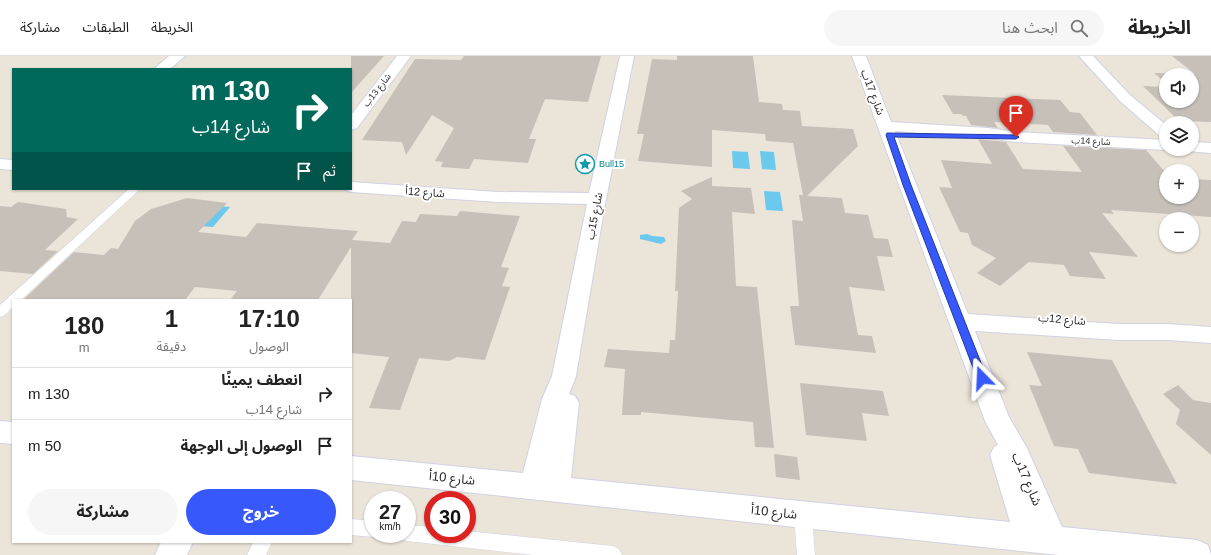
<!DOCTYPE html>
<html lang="ar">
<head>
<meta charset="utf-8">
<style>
  body { margin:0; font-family:Helvetica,"Noto Sans Arabic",sans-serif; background:#f6f6f6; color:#222; direction:rtl; height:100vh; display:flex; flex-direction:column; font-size:15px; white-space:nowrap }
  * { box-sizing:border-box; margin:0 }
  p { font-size:13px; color:#767676 }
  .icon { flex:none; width:22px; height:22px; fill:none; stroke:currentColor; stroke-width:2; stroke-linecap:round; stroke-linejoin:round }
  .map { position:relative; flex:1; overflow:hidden; direction:ltr }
  .drawer { position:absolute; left:12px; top:243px; width:340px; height:244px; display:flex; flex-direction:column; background:#fff; border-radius:0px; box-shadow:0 1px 3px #0004; direction:rtl }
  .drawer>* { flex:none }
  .hud { position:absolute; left:12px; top:12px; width:340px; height:122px; border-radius:0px; box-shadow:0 1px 3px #0004; direction:rtl; background:#00695c; color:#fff; overflow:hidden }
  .tools { position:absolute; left:1159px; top:12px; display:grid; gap:8px }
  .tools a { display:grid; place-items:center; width:40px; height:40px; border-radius:50%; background:#fff; box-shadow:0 1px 3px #0004; font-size:20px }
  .speed { position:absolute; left:364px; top:435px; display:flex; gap:8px; font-size:20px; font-weight:700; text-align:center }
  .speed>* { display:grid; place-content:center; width:52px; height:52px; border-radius:50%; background:#fff; box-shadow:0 1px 3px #0004; line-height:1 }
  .speed small { font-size:10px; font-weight:400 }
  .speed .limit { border:6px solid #d22; background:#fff; color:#111 }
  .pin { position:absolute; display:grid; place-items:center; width:34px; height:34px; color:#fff; margin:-41px -17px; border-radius:50% 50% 50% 0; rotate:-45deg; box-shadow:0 0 4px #0007 }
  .pin .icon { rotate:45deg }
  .me { position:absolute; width:44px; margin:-22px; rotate:339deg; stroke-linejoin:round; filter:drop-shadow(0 0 3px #0008) }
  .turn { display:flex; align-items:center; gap:14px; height:84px; padding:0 16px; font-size:18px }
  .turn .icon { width:52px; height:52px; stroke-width:2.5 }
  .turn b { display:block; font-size:28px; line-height:34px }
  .then { display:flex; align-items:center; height:38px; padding:0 16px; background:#0003; gap:8px; font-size:15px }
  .eta { display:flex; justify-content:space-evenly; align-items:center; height:68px; text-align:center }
  .eta b { font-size:24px; font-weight:700; line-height:28px }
  .cta { display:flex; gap:8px; margin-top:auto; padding:8px 16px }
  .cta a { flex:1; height:46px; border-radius:24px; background:#3758fa; color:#fff; font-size:16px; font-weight:700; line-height:46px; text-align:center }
  .cta a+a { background:#f6f6f6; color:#222 }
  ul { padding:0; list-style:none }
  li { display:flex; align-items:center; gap:12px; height:52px; padding:0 16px; border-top:1px solid #e0e0e0 }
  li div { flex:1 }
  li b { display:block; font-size:15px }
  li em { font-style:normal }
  header { display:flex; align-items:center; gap:24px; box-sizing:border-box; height:56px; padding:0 20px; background:#fff; border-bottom:1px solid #e0e0e0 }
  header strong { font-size:19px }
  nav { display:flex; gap:22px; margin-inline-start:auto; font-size:14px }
  .search { width:280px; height:36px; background:#f6f6f6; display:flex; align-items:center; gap:10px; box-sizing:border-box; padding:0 14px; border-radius:22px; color:#767676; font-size:15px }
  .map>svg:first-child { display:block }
</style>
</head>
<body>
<header>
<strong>الخريطة</strong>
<div class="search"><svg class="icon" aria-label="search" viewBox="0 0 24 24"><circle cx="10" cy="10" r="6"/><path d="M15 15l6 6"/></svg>ابحث هنا</div>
<nav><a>الخريطة</a><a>الطبقات</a><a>مشاركة</a></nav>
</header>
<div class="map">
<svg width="1211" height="499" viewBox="0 0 1211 499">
  <rect width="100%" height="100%" fill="#ebe4d9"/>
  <!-- water -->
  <path fill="#6bc9ee" d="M732,95l16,1 2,17 -17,-1z
    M760,95l14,1 2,18 -14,-1z
    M764,135l16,1 3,19 -17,-1z
    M217,150l13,1 -17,20 -14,-1z
    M647,178l5,2 12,1 2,4 -5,3 -21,-5v-4z"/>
  <!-- building -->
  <path fill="#c6c0b9" d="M351,0h33l-33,37z
    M464,0h137l-13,46 -43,-3 -16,40h7l-8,24 -54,-4 -5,10 -28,-2 2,-5 -8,-1 19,-33 -22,-13 -26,40 -4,-13 -40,-2 53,-81 46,1z
    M677,0h76l6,46 23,2 1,6 17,1 2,15 51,3 5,17 -51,50 35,2 3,15 23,2 6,23 14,1 5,18 -16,-1 8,35 -36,-4 9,48 14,1 4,17 -81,-8 -5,-39h9l-7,-86 11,1 -4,-26h4l-10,-52 -27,-2 -1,-7 -53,-4v37l-74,-6 6,-27h-7l15,-75 25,1z
    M1172,0h39v66l-32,-1 -36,-35 23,1v14h26v-26h-26v8l-12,-10 41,1z
    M942,39l118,5 10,12 10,1 17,22 -44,-3 -5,-7 -54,-3 4,6 -27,-3 -5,-9h-3l-2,-2h-8z
    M978,83l28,3 17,27 59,3 -19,-26 83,4 20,23v24h26v-18l19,1v37l-100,-7 3,4 -12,-1 36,44 -49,-5 17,27 -36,-3 -6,-11 -35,-3 -29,24 -23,-13 19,-15 -24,-13 -4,-12 -8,-1 -21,-45 13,1 -11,-28 51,4z
    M712,121v9l39,2 4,26 -23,-2 4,74 21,1 17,161 -19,-1 -2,-25 -112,-10v3h-19l3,-46 -21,-2 4,-18 61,4 1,-13h5l3,-49h-3l4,-83 13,-9 -11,-8z
    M187,142l40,5 -29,29 48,5 11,-14 101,8 -6,9 38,3 12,-22 14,1 4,-8 37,2 3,-5 60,5 -19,51 8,1 -7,18 8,1 -25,73 -28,-3 -8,4 -30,-3 -19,52 -31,-2 20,-51 -38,-4v-106l-33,53h-88l7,-9 -42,-4 -10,13h-162l51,-48 30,3 7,-7 7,1 17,-28 16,-12z
    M18,146l48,7 1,8 11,2 -33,31 13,1 -25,23 -33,-3v-65l11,1z
    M1027,296l85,8 65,124 -88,-11 -11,-24 -24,-3 -25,-61 13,1z
    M800,327l83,8 6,25 -27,-3 5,28 -61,-6z
    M1178,329l15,15 18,3v52l-35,-31 4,-14 -17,-16z
    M774,398l23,3 3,23 -24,-3z"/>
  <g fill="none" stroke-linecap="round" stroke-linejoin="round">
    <defs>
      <path id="service" d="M129,133h11l-119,111h-8v7l-8,8 -5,2v-12z
        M803,451l6,2 3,6 3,40h-18l-3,-40 3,-6z
        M351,463l22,2v13l6,1 -6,2 -22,-2z
        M407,469l26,2v7h34v-3l146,15 6,3 3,6h-89l-126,-14 -6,-2 -2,-5h8z
        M253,486h19l-6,13h-19z"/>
      <path id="minor" d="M169,0h16l-15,13h-16z
        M397,0h14l-54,72 -6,2v-15z
        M620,0h14l-30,154 -28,166 -7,18 6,2 4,7 -8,75 439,44 -20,-67 4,-8 4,-2 -13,-24 -133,-365h14l25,66 97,6 28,4 150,8v9h4l-4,1 -150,-8 -28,-4 -93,-7 73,183 151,10h49l43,3v16l-43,-3h-49l-144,-9 34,86 18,31 35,79 135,13 11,5 3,10h-153l-707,-75v-24l172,17 19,-74 10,-23 35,-172 -89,-2 -147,-10 -8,-3h8v-7l147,10 91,1z
        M1079,0h14l37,39 36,30v13l-6,-2 -40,-35z
        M1192,86l19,1v10l-25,-2 -1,-2h7z
        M0,103l13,1v10l-13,-1z
        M0,365l13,1v22l-13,-1z
        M161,486h32l-6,13h-32z"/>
    </defs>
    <!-- service casing -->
    <use href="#service" stroke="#cfd2e1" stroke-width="1"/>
    <!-- minor casing -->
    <use href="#minor" stroke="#cfd2e1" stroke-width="2"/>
    <!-- service -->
    <use href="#service" fill="#fff" fill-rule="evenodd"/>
    <!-- minor -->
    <use href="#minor" fill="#fff" fill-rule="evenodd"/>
  </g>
  <!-- route -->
  <path fill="#3758fa" stroke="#2439a2" d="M887,77l129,2 3,2 -3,2 -122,-2 17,48 76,193 -2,3h-7l-1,-3 -74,-193 -17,-50z"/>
  <!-- icons -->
  <defs>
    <symbol id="sight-ring" viewBox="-11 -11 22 22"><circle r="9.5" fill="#fff" stroke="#0f9aa8" stroke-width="1.5"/><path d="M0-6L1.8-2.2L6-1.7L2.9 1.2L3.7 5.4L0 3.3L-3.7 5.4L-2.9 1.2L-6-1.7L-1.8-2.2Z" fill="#0f9aa8"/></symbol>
  </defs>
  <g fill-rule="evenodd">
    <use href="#sight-ring" x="574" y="97" width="22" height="22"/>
  </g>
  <g text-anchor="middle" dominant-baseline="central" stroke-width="4" stroke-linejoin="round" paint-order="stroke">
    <!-- far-street labels -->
    <g font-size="9" fill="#282828" stroke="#fff">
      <text transform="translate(377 34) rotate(-52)">شارع 13ب</text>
      <text transform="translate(1091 85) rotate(3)">شارع 14ب</text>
    </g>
    <!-- far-culture labels -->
    <g font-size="9" fill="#0d838f" stroke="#fff" text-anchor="start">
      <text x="599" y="108">Bull15</text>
    </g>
    <!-- street labels -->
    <g font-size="11" fill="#282828" stroke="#fff">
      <text transform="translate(873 36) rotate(69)">شارع 17ب</text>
      <text transform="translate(425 136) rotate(4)">شارع 12أ</text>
      <text transform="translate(594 160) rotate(-79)">شارع 15ب</text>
      <text transform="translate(1062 263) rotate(5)">شارع 12ب</text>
    </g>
    <!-- near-street labels -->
    <g font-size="13" fill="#282828" stroke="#fff">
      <text transform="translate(452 422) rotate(6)">شارع 10أ</text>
      <text transform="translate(1027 423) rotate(67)">شارع 17ب</text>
      <text transform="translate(774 456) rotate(6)">شارع 10أ</text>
    </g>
  </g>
</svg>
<div class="tools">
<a><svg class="icon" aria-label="sound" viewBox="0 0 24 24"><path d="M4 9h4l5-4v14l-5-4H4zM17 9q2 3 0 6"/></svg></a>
<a><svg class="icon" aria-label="layers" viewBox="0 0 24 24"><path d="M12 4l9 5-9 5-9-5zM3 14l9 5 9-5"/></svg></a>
<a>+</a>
<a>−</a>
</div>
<div class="speed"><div>27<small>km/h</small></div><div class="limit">30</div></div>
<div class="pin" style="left:1016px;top:81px;background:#d93025"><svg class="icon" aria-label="arrive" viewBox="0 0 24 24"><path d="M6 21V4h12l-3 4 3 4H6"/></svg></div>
<svg class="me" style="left:982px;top:322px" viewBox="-20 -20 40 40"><path d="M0-17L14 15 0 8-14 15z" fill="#3758fa" stroke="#fff" stroke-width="4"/></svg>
<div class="hud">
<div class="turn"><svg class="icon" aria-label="right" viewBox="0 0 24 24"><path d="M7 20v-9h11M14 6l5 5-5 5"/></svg><div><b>130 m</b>شارع 14ب</div></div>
<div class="then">ثم<svg class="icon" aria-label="arrive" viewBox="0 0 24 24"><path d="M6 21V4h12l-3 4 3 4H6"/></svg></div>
</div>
<section class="drawer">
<div class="eta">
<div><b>17:10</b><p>الوصول</p></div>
<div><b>1</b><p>دقيقة</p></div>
<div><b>180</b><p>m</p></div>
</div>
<ul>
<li><svg class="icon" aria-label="right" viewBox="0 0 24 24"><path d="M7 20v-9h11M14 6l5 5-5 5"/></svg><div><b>انعطف يمينًا</b><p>شارع 14ب</p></div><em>130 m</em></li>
<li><svg class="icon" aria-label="arrive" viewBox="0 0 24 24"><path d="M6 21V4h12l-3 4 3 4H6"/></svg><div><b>الوصول إلى الوجهة</b></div><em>50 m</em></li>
</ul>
<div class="cta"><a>خروج</a><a>مشاركة</a></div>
</section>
</div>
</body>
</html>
